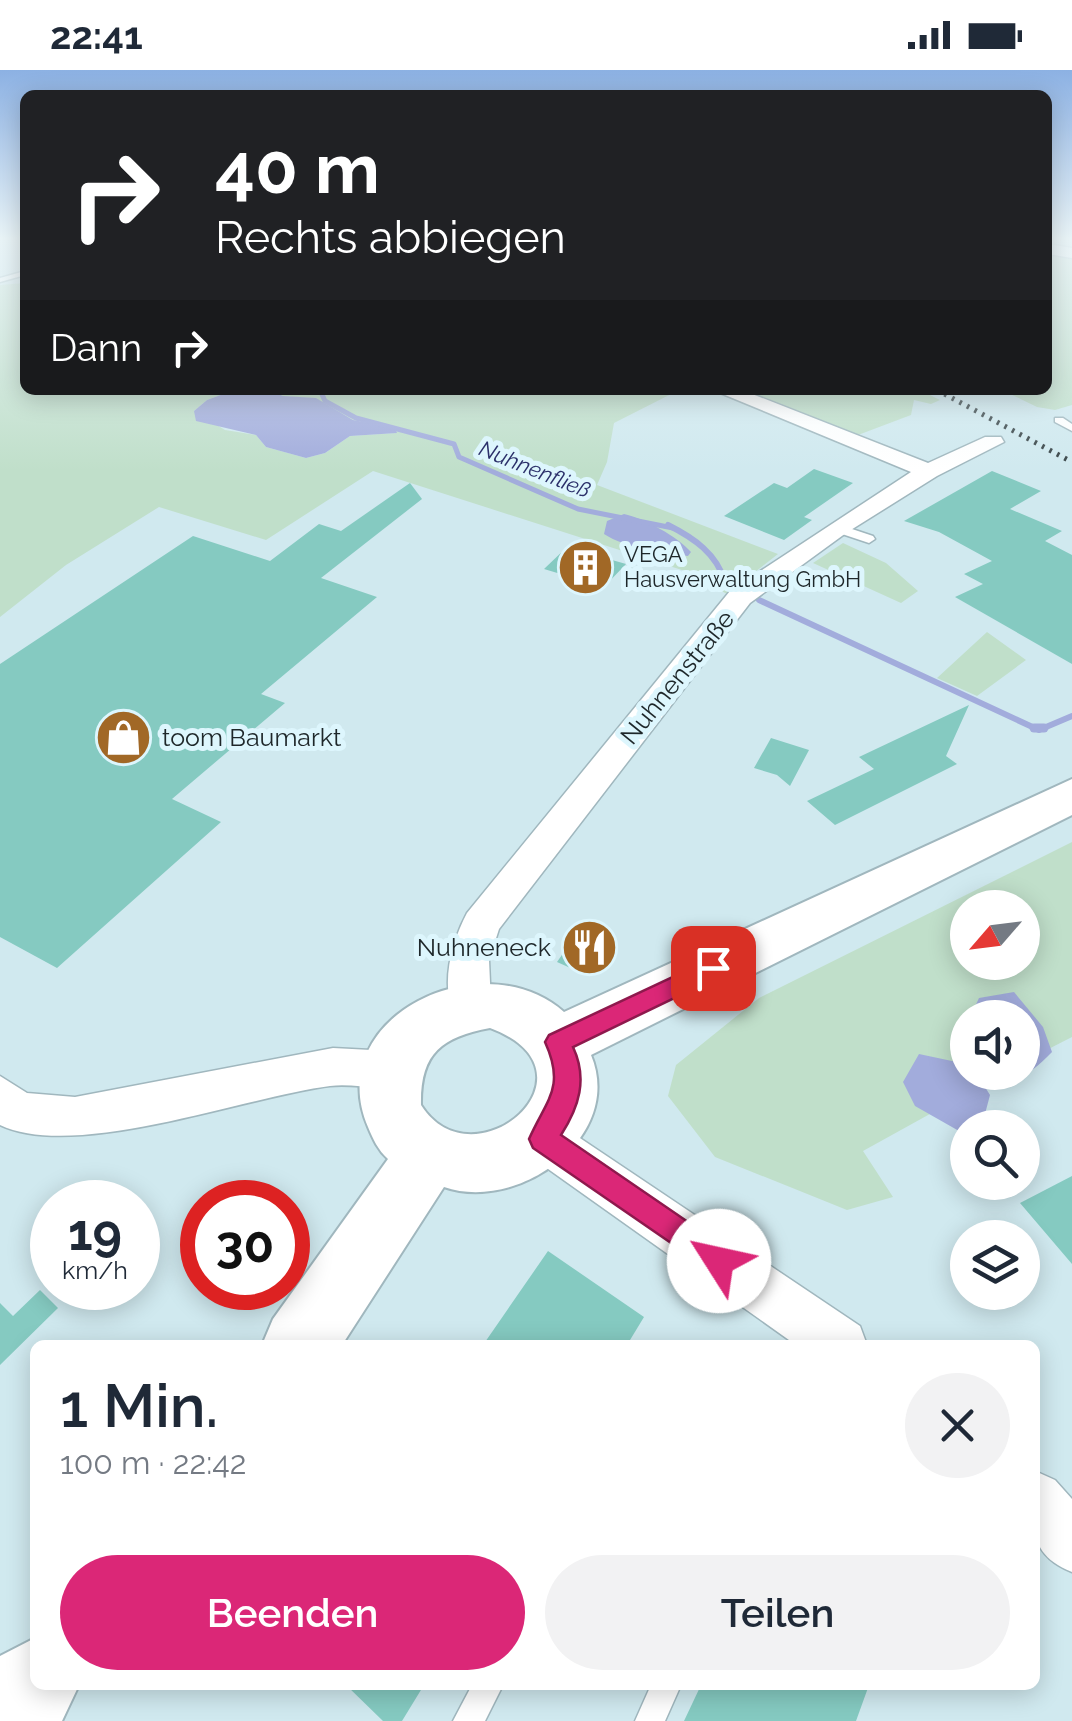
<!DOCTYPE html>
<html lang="de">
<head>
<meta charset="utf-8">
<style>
  body { margin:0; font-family:Raleway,sans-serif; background:#f2f2f3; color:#1f2937; height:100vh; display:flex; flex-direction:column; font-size:38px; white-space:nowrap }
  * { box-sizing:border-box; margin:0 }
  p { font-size:32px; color:#747a83 }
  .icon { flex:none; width:55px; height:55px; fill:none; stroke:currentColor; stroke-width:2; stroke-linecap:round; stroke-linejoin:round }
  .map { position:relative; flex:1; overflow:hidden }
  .side { position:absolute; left:30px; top:1270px; width:1010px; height:350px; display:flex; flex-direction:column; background:#fff; border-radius:15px; box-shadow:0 5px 25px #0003 }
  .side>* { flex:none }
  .top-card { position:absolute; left:20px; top:20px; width:1032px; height:305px; border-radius:15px; box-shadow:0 5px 25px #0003; background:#202124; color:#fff; overflow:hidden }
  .needle { width:65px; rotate:242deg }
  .controls { position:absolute; left:950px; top:820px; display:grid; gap:20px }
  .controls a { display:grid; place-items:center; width:90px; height:90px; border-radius:50%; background:#fff; box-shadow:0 5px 25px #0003; font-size:50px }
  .speed { position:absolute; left:30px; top:1110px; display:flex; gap:20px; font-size:50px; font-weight:700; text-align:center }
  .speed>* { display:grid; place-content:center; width:130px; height:130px; border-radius:50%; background:#fff; box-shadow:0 5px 25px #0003; line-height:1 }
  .speed small { font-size:25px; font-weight:400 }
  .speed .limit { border:15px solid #d22; background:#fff; color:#111 }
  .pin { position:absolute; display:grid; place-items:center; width:85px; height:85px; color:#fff; margin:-42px; border-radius:20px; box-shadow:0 5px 15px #0006 }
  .me { position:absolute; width:110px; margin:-55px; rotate:305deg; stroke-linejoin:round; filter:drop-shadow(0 0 8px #0008) }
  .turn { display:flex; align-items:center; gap:35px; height:210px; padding:0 30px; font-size:45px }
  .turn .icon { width:130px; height:130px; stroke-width:2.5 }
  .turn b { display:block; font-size:70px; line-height:85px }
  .then { display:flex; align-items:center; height:95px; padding:0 30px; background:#0003; gap:20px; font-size:38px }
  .round { display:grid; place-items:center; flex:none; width:105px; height:105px; border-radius:52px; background:#f2f2f3 }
  .head { display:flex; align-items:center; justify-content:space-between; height:170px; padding:0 30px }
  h1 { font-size:60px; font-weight:600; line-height:75px }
  .cta { display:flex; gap:20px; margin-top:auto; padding:20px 30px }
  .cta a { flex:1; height:115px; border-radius:60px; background:#db2777; color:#fff; font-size:40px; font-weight:600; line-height:115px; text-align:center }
  .cta a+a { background:#f2f2f3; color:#1f2937 }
  .status { display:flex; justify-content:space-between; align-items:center; height:70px; padding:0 50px; background:#fff; direction:ltr }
  .status svg { height:28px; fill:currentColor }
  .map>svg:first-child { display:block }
</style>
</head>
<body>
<div class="status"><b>22:41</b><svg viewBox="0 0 49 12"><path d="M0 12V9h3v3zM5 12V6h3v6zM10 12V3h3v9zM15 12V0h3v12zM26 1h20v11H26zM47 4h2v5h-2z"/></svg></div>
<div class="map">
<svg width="1072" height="1651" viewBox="0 0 1072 1651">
  <rect width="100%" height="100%" fill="#d0e9ef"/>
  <!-- green -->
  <path fill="#c0dfca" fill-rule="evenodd" d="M1048,185l24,4v146l-17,5 -18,-3 -35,-17h46z
    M25,213v107h209l-27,10 -13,11 31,19 31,5 10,12 40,11 19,-5 25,-17 46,-3 -1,-5 -42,-8 -37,-21 -33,-3 -14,-6 218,4 192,-4 -65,33 -7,39 -10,23 181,69 -51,40 -42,-23 -312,-100 -107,69 -107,-33 -93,58 -66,52v-332z
    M737,320h183l20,10 -9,4 -17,-4 -3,15 -53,20z
    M843,473l43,20 32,28 -17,12 -88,-40z
    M987,562l39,28 -49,36 -40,-18z
    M1072,772v195l-49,25 -1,-44h-54v54l36,1 -141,78 30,46 -46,13 -132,-53 -47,-61 8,-31 83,-67zM968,838h54v54h-54z"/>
  <!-- water -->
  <path fill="#a2acdc" d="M234,320h35l14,6 33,2 37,22 42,8 2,5 -47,3 -25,17 -19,5 -40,-11 -10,-12 -60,-14 -2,-10 13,-11z
    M624,444c20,4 54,23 67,38l-3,4c-27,-2 -62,-8 -84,-22l3,-13z
    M1014,922l29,35 9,25c-25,26 -38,32 -74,24l12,19 -5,19 -26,17 -44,-25 -12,-24 16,-28 47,10 1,-40 1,48h54v-54l-52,-1 9,-19z"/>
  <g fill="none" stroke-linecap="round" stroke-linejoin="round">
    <!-- stream-far2 -->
    <path stroke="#a2acdc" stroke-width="5" d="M320,320l5,11 31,17 98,26 5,13 119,52 95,19"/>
    <!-- stream-far1 -->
    <path stroke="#a2acdc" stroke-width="6" d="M668,455c26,13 49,29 57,57l10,6
      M759,530l280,130 33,-14"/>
    <!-- stream -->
    <path stroke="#a2acdc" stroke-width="9" d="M1034,658h10"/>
  </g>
  <!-- building -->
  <path fill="#85cac1" d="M814,399l39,14 -49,34 8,3 -28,20 -60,-24 50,-33 13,5z
    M992,401l49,20 -31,18 52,22 -17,10 27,14v109l-117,-67 28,-13 -19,-10 28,-13 -53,-29 -35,-11z
    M410,413l12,16 -101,79 56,19 -116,97 24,9 -113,96 49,23 -164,146 -57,-31v-273l193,-128 77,25 49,-37 22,7z
    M567,477l59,17 -22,23 -60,-18z
    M969,635l-23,51 11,8 -122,61 -28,-24 67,-32 -15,-12z
    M771,668l38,12 -19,36 -13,-11 -23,-7z
    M573,869l27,10 -16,25 -27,-12z
    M1072,1106v88l-52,-61z
    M548,1181l96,66 -17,28h-144z
    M40,1220l18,18 -58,57v-62l13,13z
    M346,1615h78l-22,36h-19z
    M701,1615h168l-13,36h-172z"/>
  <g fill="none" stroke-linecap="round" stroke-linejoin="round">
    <defs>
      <path id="service" d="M25,201v4l-25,7v-4z
        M1055,348h8l9,6v7l-17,-9z
        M837,454l36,12 2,3 -6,4 -36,-12 -2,-3z
        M472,1615h31l-18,36h-32z
        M651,1615h30l-16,36h-30z"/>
      <path id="minor" d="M1048,174l24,4v10l-24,-4z
        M713,320h29l186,73 57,-26h16l3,5 -67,34 -91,57 -96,70 -251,326 -10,31 2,45 -6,12 -15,5 -15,-5c-15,-32 -4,-74 12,-104l263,-322 181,-119z
        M333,978l57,3 15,6 7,13 -7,13c-25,9 -49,0 -75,3 -85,11 -255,75 -330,39v-49l27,17 48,4z
        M543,1048l16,6 301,202 7,19h-71l-269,-191 -7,-15 7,-15z
        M1035,1401l20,9 17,19v73c-50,-20 -37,-54 -37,-101z"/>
      <path id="secondary" d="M1072,709v36l-481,240c34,82 -73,158 -147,132l-102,158h-80l11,-26 115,-160c-10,-9 -15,-20 -20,-32 -47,-110 114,-187 196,-115zM490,958c118,44 -16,160 -69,77 -1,-51 20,-68 69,-77z
        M35,1568v47h44l-17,36h-62v-65z"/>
    </defs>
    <!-- service casing -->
    <use href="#service" stroke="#a0b7be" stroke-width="3"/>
    <!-- minor casing -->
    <use href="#minor" stroke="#a0b7be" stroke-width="3"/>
    <!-- secondary casing -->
    <use href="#secondary" stroke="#a0b7be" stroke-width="4"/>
    <!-- service -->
    <use href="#service" fill="#fff" fill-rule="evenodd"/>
    <!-- minor -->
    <use href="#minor" fill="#fff" fill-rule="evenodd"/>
    <!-- secondary -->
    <use href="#secondary" fill="#fff" fill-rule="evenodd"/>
    <!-- rail -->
    <path stroke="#374346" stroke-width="5" stroke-dasharray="2.5 6" stroke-linecap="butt" d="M937,320l135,72"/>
  </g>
  <!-- sky -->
  <linearGradient id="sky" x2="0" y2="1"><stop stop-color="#8cb1e3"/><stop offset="0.42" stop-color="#eaf5f8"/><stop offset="1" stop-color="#eaf5f8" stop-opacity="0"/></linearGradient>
  <rect width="1072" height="401" fill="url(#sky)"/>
  <!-- route -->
  <path fill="#db2777" stroke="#8e194d" stroke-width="2.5" d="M713,888l9,3 3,7 -3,7 -149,72c15,32 6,60 -12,88l168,115 5,11 -5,10 -10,5 -186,-128 -4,-9c17,-39 37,-51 16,-97l4,-7z"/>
  <!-- icons -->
  <defs>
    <symbol id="building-disc" viewBox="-11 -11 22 22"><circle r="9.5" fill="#a16826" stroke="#ddf6fd"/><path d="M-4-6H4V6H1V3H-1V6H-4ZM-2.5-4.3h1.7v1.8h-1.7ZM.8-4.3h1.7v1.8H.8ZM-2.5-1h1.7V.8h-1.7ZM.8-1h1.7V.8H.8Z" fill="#fff"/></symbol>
    <symbol id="shop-disc" viewBox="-11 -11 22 22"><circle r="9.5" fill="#a16826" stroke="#ddf6fd"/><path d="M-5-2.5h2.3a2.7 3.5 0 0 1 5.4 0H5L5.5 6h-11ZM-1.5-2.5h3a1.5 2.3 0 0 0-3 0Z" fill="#fff"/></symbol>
    <symbol id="restaurant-disc" viewBox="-11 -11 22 22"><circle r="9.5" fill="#a16826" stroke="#ddf6fd"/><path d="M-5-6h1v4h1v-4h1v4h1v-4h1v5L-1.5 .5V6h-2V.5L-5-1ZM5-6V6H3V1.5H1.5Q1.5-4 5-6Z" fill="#fff"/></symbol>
  </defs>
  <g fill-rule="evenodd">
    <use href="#building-disc" x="554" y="466" width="63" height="63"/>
    <use href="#shop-disc" x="92" y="636" width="63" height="63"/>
    <use href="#restaurant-disc" x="558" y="846" width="63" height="63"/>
  </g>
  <g text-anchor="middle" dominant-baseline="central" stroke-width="10" stroke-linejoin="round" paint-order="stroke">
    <!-- far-water labels -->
    <g font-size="22" font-style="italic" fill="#2c316b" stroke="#ddf6fd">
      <text transform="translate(535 399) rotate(22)">Nuhnenfließ</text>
    </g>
    <!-- far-poi labels -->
    <g font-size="22" fill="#1e272a" stroke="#ddf6fd" text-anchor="start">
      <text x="624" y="484">VEGA<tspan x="624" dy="25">Hausverwaltung GmbH</tspan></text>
    </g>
    <!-- street labels -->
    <g font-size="25" fill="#1e272a" stroke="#ddf6fd">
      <text transform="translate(677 607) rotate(-51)">Nuhnenstraße</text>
    </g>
    <!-- poi labels -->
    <g font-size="25" fill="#1e272a" stroke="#ddf6fd" text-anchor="start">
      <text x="162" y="667">toom Baumarkt</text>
      <text x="551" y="877" text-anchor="end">Nuhneneck</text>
    </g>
  </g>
</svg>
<div class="controls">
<a><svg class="needle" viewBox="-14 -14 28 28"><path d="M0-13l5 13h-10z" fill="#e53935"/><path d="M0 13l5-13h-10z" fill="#747a83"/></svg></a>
<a><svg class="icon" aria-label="sound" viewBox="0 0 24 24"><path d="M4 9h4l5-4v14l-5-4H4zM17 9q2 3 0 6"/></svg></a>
<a><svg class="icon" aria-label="search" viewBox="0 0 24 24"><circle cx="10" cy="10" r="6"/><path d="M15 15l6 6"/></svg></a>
<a><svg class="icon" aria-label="layers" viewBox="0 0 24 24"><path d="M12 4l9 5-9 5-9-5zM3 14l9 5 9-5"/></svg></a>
</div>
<div class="speed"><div>19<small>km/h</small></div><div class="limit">30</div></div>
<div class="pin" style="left:713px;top:898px;background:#d93025"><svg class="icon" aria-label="arrive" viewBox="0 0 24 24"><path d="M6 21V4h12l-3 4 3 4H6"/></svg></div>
<svg class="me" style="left:719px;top:1191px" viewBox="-20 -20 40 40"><circle r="19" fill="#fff"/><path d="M0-13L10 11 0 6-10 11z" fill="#db2777"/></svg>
<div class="top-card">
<div class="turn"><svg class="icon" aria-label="right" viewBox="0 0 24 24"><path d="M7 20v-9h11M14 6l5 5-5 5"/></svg><div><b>40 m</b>Rechts abbiegen</div></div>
<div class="then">Dann<svg class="icon" aria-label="right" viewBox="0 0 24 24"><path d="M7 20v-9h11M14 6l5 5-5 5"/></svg></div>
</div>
<section class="side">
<div class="head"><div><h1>1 Min.</h1><p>100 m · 22:42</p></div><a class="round"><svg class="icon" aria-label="close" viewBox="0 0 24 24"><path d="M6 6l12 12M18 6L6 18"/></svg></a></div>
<div class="cta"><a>Beenden</a><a>Teilen</a></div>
</section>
</div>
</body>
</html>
